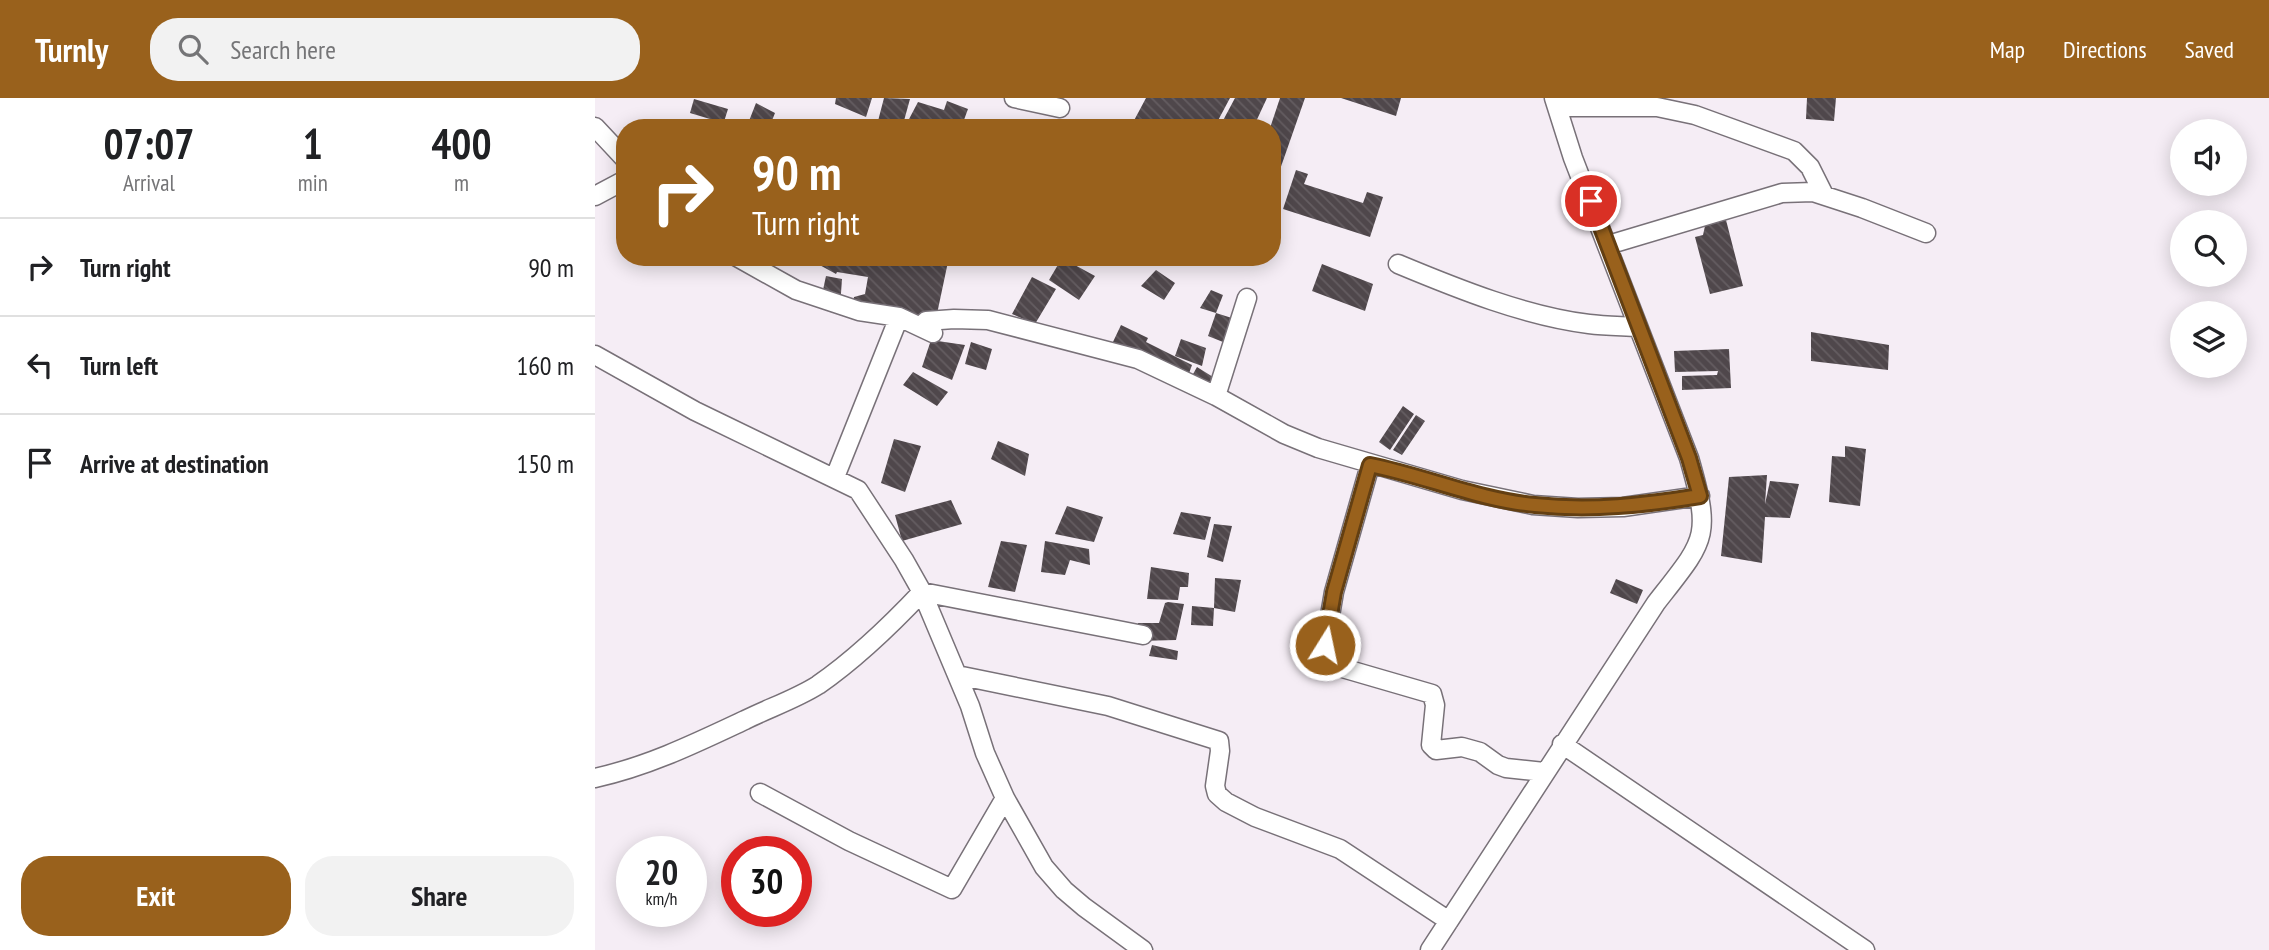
<!DOCTYPE html>
<html lang="en">
<head>
<meta charset="utf-8">
<style>
  body { margin:0; font-family:"PT Sans Narrow",sans-serif; background:#f2f2f2; color:#202124; height:100vh; display:flex; flex-direction:column; font-size:26px; white-space:nowrap }
  * { box-sizing:border-box; margin:0 }
  p { font-size:23px; color:#757577 }
  .icon { flex:none; width:38px; height:38px; fill:none; stroke:currentColor; stroke-width:2; stroke-linecap:round; stroke-linejoin:round }
  .map { position:relative; flex:1; overflow:hidden }
  .details { display:flex; flex-direction:column; background:#fff; width:595px }
  .details>* { flex:none }
  .top-card { position:absolute; left:21px; top:21px; width:665px; height:147px; border-radius:28px; box-shadow:0 4px 18px #0003; background:#99611c; color:#fff; overflow:hidden }
  .buttons { position:absolute; left:1575px; top:21px; display:grid; gap:14px }
  .buttons a { display:grid; place-items:center; width:77px; height:77px; border-radius:50%; background:#fff; box-shadow:0 4px 18px #0003; font-size:35px }
  .speed { position:absolute; left:21px; top:738px; display:flex; gap:14px; font-size:35px; font-weight:700; text-align:center }
  .speed>* { display:grid; place-content:center; width:91px; height:91px; border-radius:50%; background:#fff; box-shadow:0 4px 18px #0003; line-height:1 }
  .speed small { font-size:18px; font-weight:400 }
  .speed .limit { border:10px solid #d22; background:#fff; color:#111 }
  .pin { position:absolute; display:grid; place-items:center; width:60px; height:60px; color:#fff; margin:-30px; border:4px solid #fff; border-radius:50%; box-shadow:0 2px 7px #0007 }
  .me { position:absolute; width:77px; margin:-38px; rotate:10deg; stroke-linejoin:round; filter:drop-shadow(0 0 5px #0008) }
  .turn { display:flex; align-items:center; gap:24px; height:147px; padding:0 21px; font-size:32px }
  .turn .icon { width:91px; height:91px; stroke-width:2.5 }
  .turn b { display:block; font-size:49px; line-height:60px }
  .eta { display:flex; justify-content:space-evenly; align-items:center; height:119px; text-align:center }
  .eta b { font-size:42px; font-weight:800; line-height:49px }
  .action { display:flex; gap:14px; margin-top:auto; padding:14px 21px }
  .action a { flex:1; height:80px; border-radius:28px; background:#99611c; color:#fff; font-size:28px; font-weight:800; line-height:80px; text-align:center }
  .action a+a { background:#f2f2f2; color:#202124 }
  ul { padding:0; list-style:none }
  li { display:flex; align-items:center; gap:21px; height:98px; padding:0 21px; border-top:2px solid #e0e0e0 }
  li div { flex:1 }
  li b { display:block; font-size:26px }
  li em { font-style:normal }
  header { display:flex; align-items:center; gap:42px; box-sizing:border-box; height:98px; padding:0 35px; background:#99611c; color:#fff }
  header strong { font-size:33px }
  nav { display:flex; gap:38px; margin-inline-start:auto; font-size:24px }
  .search { width:490px; height:63px; background:#f2f2f2; display:flex; align-items:center; gap:18px; box-sizing:border-box; padding:0 24px; border-radius:28px; color:#757577; font-size:26px }
  main { display:flex; flex:1; min-height:0 }
  .map>svg:first-child { display:block }
</style>
</head>
<body>
<header>
<strong>Turnly</strong>
<div class="search"><svg class="icon" aria-label="search" viewBox="0 0 24 24"><circle cx="10" cy="10" r="6"/><path d="M15 15l6 6"/></svg>Search here</div>
<nav><a>Map</a><a>Directions</a><a>Saved</a></nav>
</header>
<main>
<section class="details">
<div class="eta">
<div><b>07:07</b><p>Arrival</p></div>
<div><b>1</b><p>min</p></div>
<div><b>400</b><p>m</p></div>
</div>
<ul>
<li><svg class="icon" aria-label="right" viewBox="0 0 24 24"><path d="M7 20v-9h11M14 6l5 5-5 5"/></svg><div><b>Turn right</b></div><em>90 m</em></li>
<li><svg class="icon" aria-label="left" viewBox="0 0 24 24"><path d="M17 20v-9H6M10 6l-5 5 5 5"/></svg><div><b>Turn left</b></div><em>160 m</em></li>
<li><svg class="icon" aria-label="arrive" viewBox="0 0 24 24"><path d="M6 21V4h12l-3 4 3 4H6"/></svg><div><b>Arrive at destination</b></div><em>150 m</em></li>
</ul>
<div class="action"><a>Exit</a><a>Share</a></div>
</section>
<div class="map">
<svg width="1674" height="852" viewBox="0 0 1674 852">
  <defs>
    <pattern id="building-back-hatch" width="6" height="6" patternUnits="userSpaceOnUse" patternTransform="scale(1.75)"><rect width="6" height="6" fill="#4f474b"/><path d="M-1 5l2 2M0 0l6 6M5-1l2 2" fill="none" stroke="#645d61"/></pattern>
  </defs>
  <rect width="100%" height="100%" fill="#f5edf5"/>
  <!-- building -->
  <path fill="url(#building-back-hatch)" d="M241,0h36l-6,19 -31,-13z
    M289,0l26,1 -8,29h-10l-14,-7z
    M551,0h84l-16,30h-84z
    M640,0h32l-14,30h-34z
    M685,0h25l-28,80 -5,-2v-48h-2z
    M746,0h60l-5,18z
    M1212,0h29l-2,23 -28,-2z
    M99,1l34,10 -6,19h-15l3,-9 -20,-6z
    M352,3l21,8 -7,19h-36l-17,-7 10,-19 26,8z
    M161,5l19,10 -6,15h-5l-15,-7z
    M242,21l23,7v2h-25z
    M701,72l12,4 -4,10 59,19 4,-11 16,5 -13,40 -87,-28z
    M1131,122l17,66 -33,8 -15,-57 8,-2 2,-9z
    M224,159h130l-16,76 -83,-16 4,-20 11,-3 3,-17 -31,-5 -1,2 -20,-11z
    M502,159h16l-3,8z
    M467,160l33,18 -16,24 -30,-20z
    M727,166l51,20 -8,27 -53,-20z
    M561,172l19,13 -11,17 -23,-14z
    M231,178l16,3 -2,28 -20,-3z
    M437,179l24,12 -21,35 -23,-10z
    M616,192l12,5 -7,18 -16,-5z
    M621,215l19,6 -7,25 -20,-8z
    M526,227l27,13 -2,4 46,23 -5,14 -75,-35z
    M1216,234l78,13 -1,25 -77,-9z
    M586,241l25,9 -4,18 -27,-10z
    M336,242l34,5 -13,35 -30,-13z
    M376,244l21,7 -6,21 -21,-6z
    M1134,251l2,39 -49,2v-14l35,-1 1,-4 -43,1 -1,-21z
    M602,269l16,10 -7,14 -18,-8z
    M318,274l35,20 -11,14 -34,-21z
    M808,308l11,8 -24,36 -11,-8z
    M821,317l9,6 -23,34 -9,-5z
    M299,341l27,7 -16,46 -24,-9z
    M403,343l31,13 -4,22 -34,-17z
    M1250,348l21,3 -6,57 -31,-4 3,-46 13,1z
    M1172,377l-2,29 5,-23 29,3 -9,34 -25,-1 -3,46 -41,-7 8,-79z
    M356,402l11,24 -60,17 -7,-26z
    M472,408l36,11 -9,25 -39,-8z
    M586,414l30,5 -6,23 -32,-6z
    M619,426l18,2 -9,36 -16,-5z
    M406,443l26,4 -12,47 -27,-5z
    M450,443l44,8 1,16 -20,-5 -5,15 -24,-3z
    M556,469l38,6 -1,14h-8l-2,13 -31,-1z
    M620,480l26,2 -6,32 -21,-4 -1,18 -22,-1 1,-19 22,2z
    M1021,481l27,11 -6,14 -27,-11z
    M573,504l16,2 -8,36 -38,1v-18h21l6,-20z
    M557,547l26,6 -1,9 -28,-4z"/>
  <g fill="none" stroke-linecap="round" stroke-linejoin="round">
    <defs>
      <path id="minor" d="M419,0l46,10
        M962,9h100l38,8 99,36 16,16 14,28
        M0,29l30,32
        M0,98l30,-16
        M1013,147l174,-52 31,-1 49,16 64,25
        M142,159l59,33 63,21 40,6 34,16 -7,-12 28,-2 34,1 150,39 78,37 68,38 34,14 144,42 71,15 45,3 45,-1 77,-11
        M803,166c60,25 127,52 191,60 16,2 33,2 49,3
        M0,257l100,56 163,79 46,70 18,32 48,114 15,47 20,45 39,69 20,23 20,17 59,43
        M621,298l31,-98
        M775,367l-36,127 -9,53 1,12 13,10 93,27 3,11 -4,40 5,5 26,-3 18,5 18,13 8,3 38,4
        M240,379l64,-160
        M362,577l151,31 111,35 1,10 -5,35 2,8 9,8 29,15 85,32 109,72
        M967,646l303,206
        M0,680c54,-12 101,-35 150,-58 24,-12 51,-21 73,-35 39,-27 72,-59 104,-93l221,43
        M165,695l89,48 103,48 53,-91
        M835,852l226,-347c50,-64 56,-65 33,-145l-116,-300 -19,-60"/>
    </defs>
    <!-- minor casing -->
    <use href="#minor" stroke="#787178" stroke-width="21"/>
    <!-- minor -->
    <use href="#minor" stroke="#fff" stroke-width="18"/>
  </g>
  <g fill="none" stroke-linecap="round" stroke-linejoin="round">
    <defs>
      <path id="route" d="M730,547l9,-53 36,-127c55,11 109,35 165,40 56,6 110,0 165,-9l-11,-38 -98,-257"/>
    </defs>
    <!-- route casing -->
    <use href="#route" stroke="#633f12" stroke-width="18"/>
    <!-- route -->
    <use href="#route" stroke="#99611c" stroke-width="12"/>
  </g>
</svg>
<div class="buttons">
<a><svg class="icon" aria-label="sound" viewBox="0 0 24 24"><path d="M4 9h4l5-4v14l-5-4H4zM17 9q2 3 0 6"/></svg></a>
<a><svg class="icon" aria-label="search" viewBox="0 0 24 24"><circle cx="10" cy="10" r="6"/><path d="M15 15l6 6"/></svg></a>
<a><svg class="icon" aria-label="layers" viewBox="0 0 24 24"><path d="M12 4l9 5-9 5-9-5zM3 14l9 5 9-5"/></svg></a>
</div>
<div class="speed"><div>20<small>km/h</small></div><div class="limit">30</div></div>
<div class="pin" style="left:996px;top:103px;background:#d93025"><svg class="icon" aria-label="arrive" viewBox="0 0 24 24"><path d="M6 21V4h12l-3 4 3 4H6"/></svg></div>
<svg class="me" style="left:730px;top:547px" viewBox="-20 -20 40 40"><circle r="17" fill="#99611c" stroke="#fff" stroke-width="3"/><path d="M0-11L8 9 0 5-8 9z" fill="#fff"/></svg>
<div class="top-card">
<div class="turn"><svg class="icon" aria-label="right" viewBox="0 0 24 24"><path d="M7 20v-9h11M14 6l5 5-5 5"/></svg><div><b>90 m</b>Turn right</div></div>
</div>
</div>
</main>
</body>
</html>
